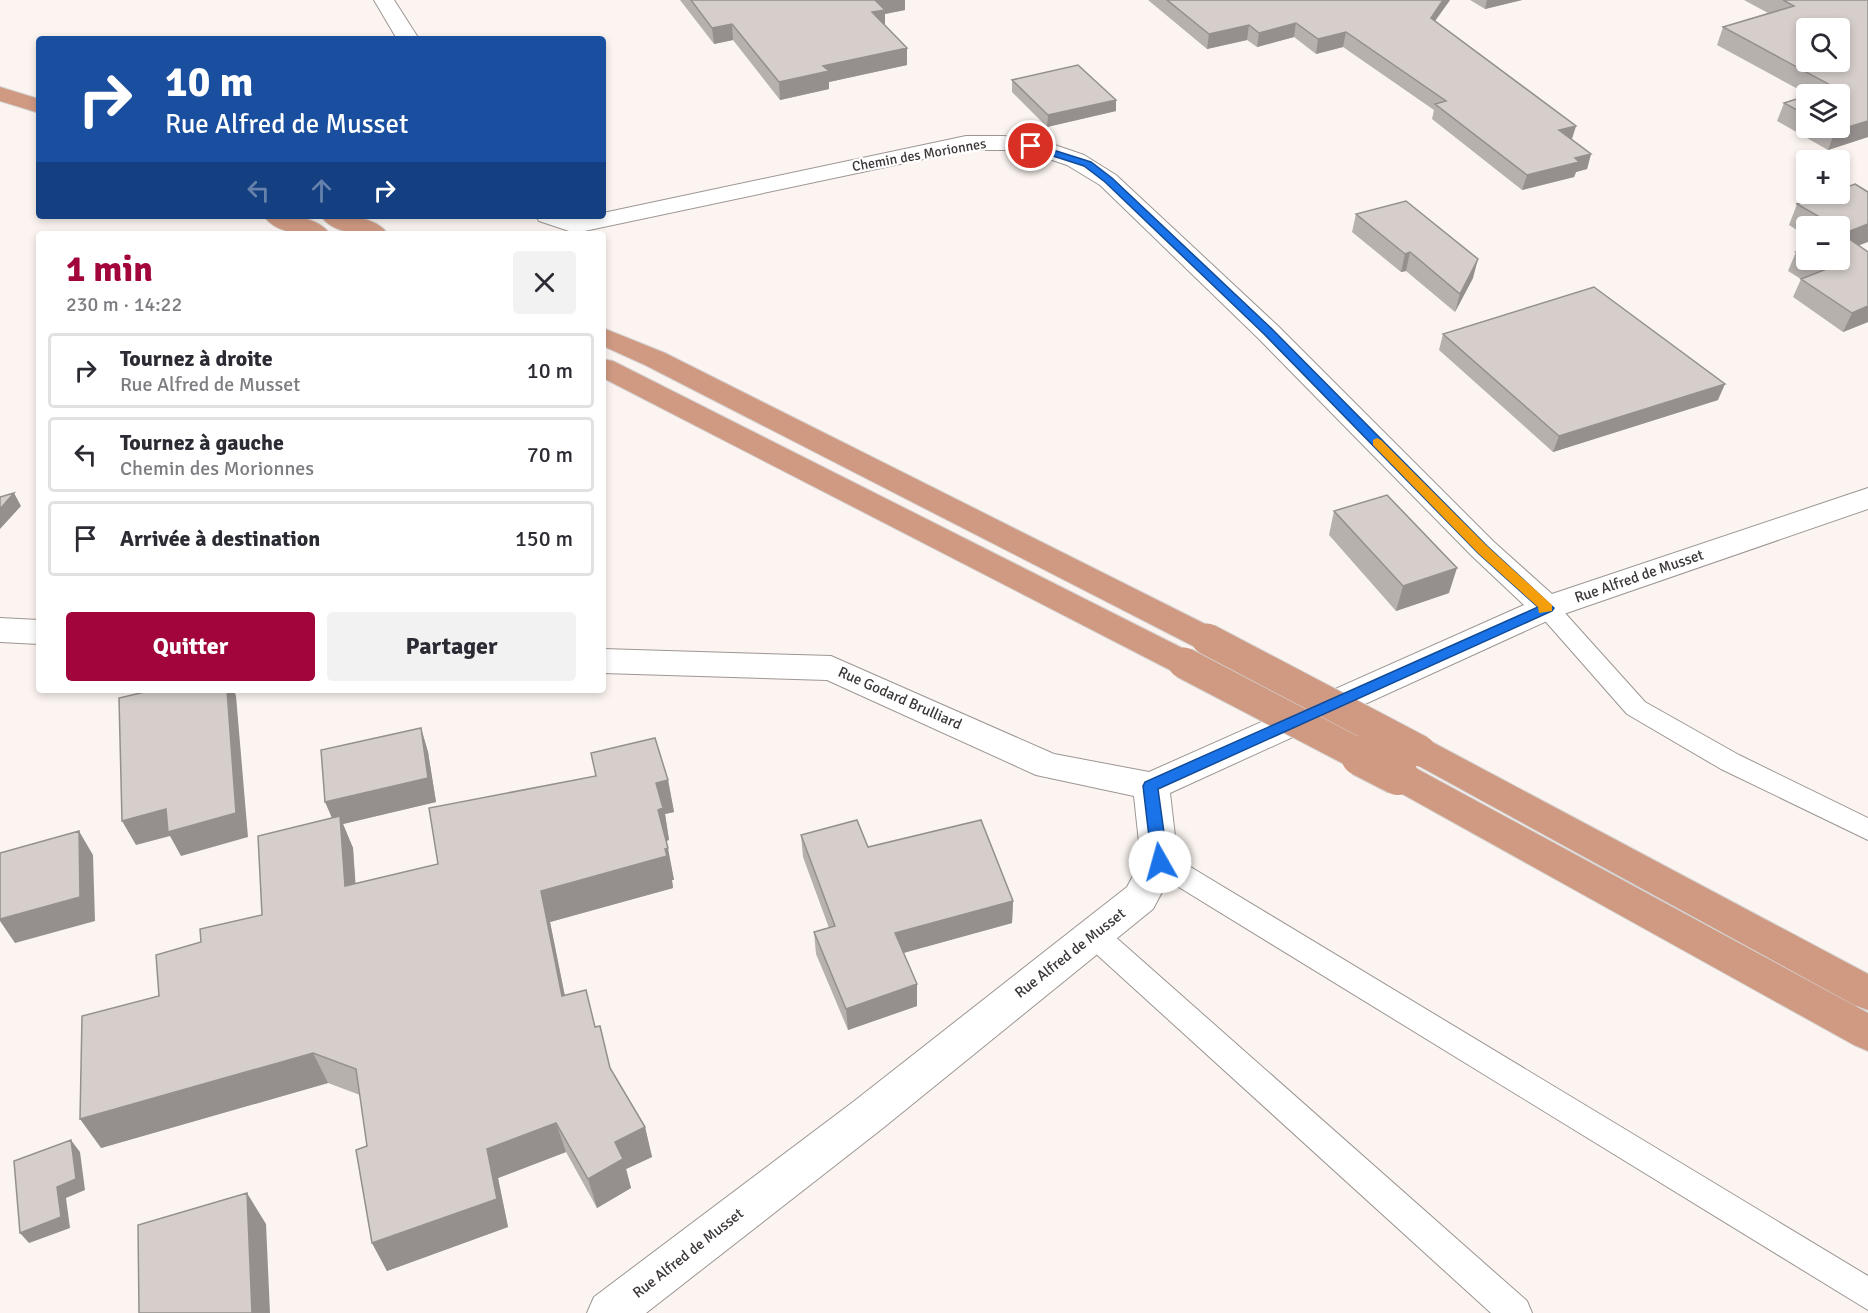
<!DOCTYPE html>
<html lang="fr">
<head>
<meta charset="utf-8">
<style>
  body { margin:0; font-family:Signika,sans-serif; background:#f2f2f3; color:#2b2b33; height:100vh; display:flex; flex-direction:column; font-size:22px; white-space:nowrap }
  * { box-sizing:border-box; margin:0 }
  p { font-size:20px; color:#7c7c81 }
  .icon { flex:none; width:33px; height:33px; fill:none; stroke:currentColor; stroke-width:2; stroke-linecap:round; stroke-linejoin:round }
  .map { position:relative; flex:1; overflow:hidden }
  .sheet { position:absolute; left:36px; top:231px; width:570px; height:462px; display:flex; flex-direction:column; background:#fff; border-radius:6px; box-shadow:0 3px 9px #0003 }
  .sheet>* { flex:none }
  .guide { position:absolute; left:36px; top:36px; width:570px; height:183px; border-radius:6px; box-shadow:0 3px 9px #0003; background:#1a4fa0; color:#fff; overflow:hidden }
  .buttons { position:absolute; left:1796px; top:18px; display:grid; gap:12px }
  .buttons a { display:grid; place-items:center; width:54px; height:54px; border-radius:6px; background:#fff; box-shadow:0 3px 9px #0003; font-size:30px }
  .pin { position:absolute; display:grid; place-items:center; width:51px; height:51px; color:#fff; margin:-26px; border:3px solid #fff; border-radius:50%; box-shadow:0 2px 6px #0007 }
  .me { position:absolute; width:66px; margin:-33px; rotate:353deg; stroke-linejoin:round; filter:drop-shadow(0 0 4px #0008) }
  .turn { display:flex; align-items:center; gap:21px; height:126px; padding:0 30px; font-size:27px }
  .turn .icon { width:78px; height:78px; stroke-width:2.5 }
  .turn b { display:block; font-size:42px; line-height:51px }
  .lanes { display:flex; align-items:center; height:57px; padding:0 30px; background:#0003; justify-content:center; gap:30px; direction:ltr }
  .lanes .off { opacity:.35 }
  .round { display:grid; place-items:center; flex:none; width:63px; height:63px; border-radius:6px; background:#f2f2f3 }
  .overview { display:flex; align-items:center; justify-content:space-between; height:102px; padding:0 30px }
  h1 { font-size:36px; font-weight:800; line-height:45px; color:#a2053b }
  .action { display:flex; gap:12px; margin-top:auto; padding:12px 30px }
  .action a { flex:1; height:69px; border-radius:6px; background:#a2053b; color:#fff; font-size:24px; font-weight:800; line-height:69px; text-align:center }
  .action a+a { background:#f2f2f3; color:#2b2b33 }
  ul { padding:0; list-style:none }
  li { display:flex; align-items:center; gap:18px; height:75px; margin:0 12px 9px; padding:0 18px; border:3px solid #e1e1e2; border-radius:6px }
  li div { flex:1 }
  li b { display:block; font-size:22px }
  li em { font-style:normal }
  .map>svg:first-child { display:block }
</style>
</head>
<body>
<div class="map">
<svg width="1868" height="1313" viewBox="0 0 1868 1313">
  <rect width="100%" height="100%" fill="#fbf4f0"/>
  <g fill="none" stroke-linecap="round" stroke-linejoin="round">
    <defs>
      <path id="service" d="M1547,600l8,2 90,100 94,53 129,63v22l-147,-71 -94,-55 -88,-100 -4,-6 4,-6z
        M1160,851l9,3 699,422v34l-717,-440 -4,-8 4,-8z
        M1093,922l10,4 424,375 5,12h-41l-408,-371 -4,-8 4,-8z"/>
      <path id="minor" d="M374,0h20l25,39h-22z
        M966,136h38l45,7 35,12 32,20 162,151 216,216 58,52 316,-106v21l-310,107 -388,177 8,69 -25,47 -270,219 -237,185h-59l7,-16 259,-195 274,-215 14,-26 -7,-65 -98,-21 -209,-95 -224,-7v-24l228,7 223,98 95,18 375,-167 -52,-49 -214,-218 -158,-153 -33,-20 -30,-10 -33,-5h-38l-391,83 -36,-12 -3,-5 41,2 26,-2v-3z
        M0,618l39,2v24l-39,-2z"/>
      <path id="trunk" d="M0,87l39,12v14l-39,-12z
        M264,216c21,0 52,-2 66,18 -22,0 -53,2 -66,-18z
        M321,216c21,0 53,-2 67,18 -22,0 -54,2 -67,-18z
        M603,328l62,25 554,278 4,8 -4,8 -12,4 -12,-4 -550,-282 -42,-19z
        M603,359l10,2 583,294 5,8 -5,8 -12,4 -12,-4 -569,-293z
        M1420,738l12,4 436,232v36l-14,-5 -446,-245 -5,-9 5,-9z
        M1398,761l12,4 458,248v38l-14,-6 -468,-260 -6,-10 6,-10z"/>
    </defs>
    <!-- service casing -->
    <use href="#service" stroke="#9d9693" stroke-width="2"/>
    <!-- minor casing -->
    <use href="#minor" stroke="#9d9693" stroke-width="2"/>
    <!-- trunk casing -->
    <use href="#trunk" stroke="#d4d3d3" stroke-width="2"/>
    <!-- service -->
    <use href="#service" fill="#fff" fill-rule="evenodd"/>
    <!-- minor -->
    <use href="#minor" fill="#fff" fill-rule="evenodd"/>
    <!-- trunk -->
    <use href="#trunk" fill="#d09a82" fill-rule="evenodd"/>
    <defs>
      <path id="trunk-bridge-far1" d="M1207,639l213,112
        M1184,663l180,94"/>
      <path id="trunk-bridge" d="M1361,756l37,19"/>
    </defs>
    <!-- trunk-bridge-far1 casing -->
    <use href="#trunk-bridge-far1" stroke="#d4d3d3" stroke-width="33" stroke-linecap="butt"/>
    <!-- trunk-bridge casing -->
    <use href="#trunk-bridge" stroke="#d4d3d3" stroke-width="42" stroke-linecap="butt"/>
    <!-- trunk-bridge-far1 -->
    <use href="#trunk-bridge-far1" stroke="#d09a82" stroke-width="31"/>
    <!-- trunk-bridge -->
    <use href="#trunk-bridge" stroke="#d09a82" stroke-width="40"/>
  </g>
  <!-- wall -->
  <path fill="#b7b1ae" d="M680,0h225v10l-20,4v12l22,22v17l-78,17v7l-49,11 -47,-60 -19,4z
    M1148,0h302l-15,21 141,105 -4,13 19,15 -4,15 -11,3 -2,5 -52,13 -90,-71 2,-9 -91,-63 -27,7 -22,-17 -37,10 -10,-7 -40,9z
    M1470,0h52l-37,9z
    M1744,0h124v137l-40,13 -51,-29 7,-18 22,-7v32h33v-34h-32l-90,-49 6,-18 45,-14z
    M1012,80l104,31 -69,16 -35,-35z
    M1827,194l31,52 10,76 -25,10 -50,-35 8,-18 -13,-8 8,-19 10,-3v11h33v-34h-33v10l-17,-11 8,-21z
    M1356,214l117,64 -18,34 -49,-41 -5,1 -49,-40z
    M1443,334l275,66 -165,52 -114,-102z
    M1334,511l115,82 -53,18 -67,-76z
    M421,728l7,24 8,50 -93,22 10,24 2,36 83,-20 158,-88 -5,-23 77,27 6,32 -9,2 4,26 -3,1 8,39h-2l1,8 -123,34 15,74 31,31 15,43 34,57 7,30 -26,12 5,19 -34,20 -31,-56 -68,26 10,49 -121,44 -15,-28 -5,-97 -7,-51 -32,-12 -227,65 58,-152 42,-54 61,-27 70,-97z
    M801,835l67,12 145,54 -1,22 -109,30 14,53 -69,24 -32,-76 -2,-22 15,-4 -26,-71z"/>
  <!-- shaded-wall -->
  <path fill="#95908d" d="M874,0h31v10l-20,4v12l-13,-14z
    M1443,0h7l-23,32 4,-14z
    M1487,0h35l-37,9z
    M1296,23l-2,14 -37,10 2,-14z
    M732,24l1,16 -19,4 -2,-16z
    M1249,25l-2,15 -40,9 2,-15z
    M1346,32l-3,15 -27,7 2,-15z
    M907,48v17l-78,17v7l-49,11 -1,-18 44,-16z
    M1116,100v11l-69,16 1,-12z
    M1868,121v16l-40,13 7,-19z
    M1576,126l-5,15 -12,-11z
    M1591,154l-4,15 -11,3 -2,5 -52,13 5,-15 48,-17z
    M1868,224v18l-29,11v-6l6,-14z
    M1410,252l-4,19 -5,1 4,-18z
    M1478,259l-5,19 -18,34 5,-18z
    M1868,306v16l-25,10 9,-19z
    M1725,384l-7,16 -165,52 6,-16z
    M14,493l7,13 -21,23v-20z
    M1457,568l-8,25 -53,18 7,-25z
    M227,690h7l2,6 12,141 -67,19 -11,-20 -34,9 -14,-24z
    M421,728l7,24 8,50 -93,22 10,24 5,70 -13,-32 -10,-61 -10,-23z
    M668,780l6,32 -9,2 4,26 -5,2 -6,-32 -2,-27z
    M79,831l14,24 2,66 -80,22 -15,-22v-2z
    M668,848l6,32h-2l1,8 -123,34 21,105 -9,-31 -21,-105z
    M1013,901l-1,22 -116,32 -1,-22z
    M917,984v22l-69,24 -2,-21z
    M313,1053l15,30 -227,65 -21,-29z
    M556,1123l10,29 -68,26 10,49 -121,44 -15,-28 115,-94z
    M645,1127l7,30 -26,12 5,19 -34,20 -9,-29 27,-37z
    M71,1140l9,12 5,38 -19,8 4,30 -41,15 -9,-10 37,-46z
    M247,1193l19,31 4,89h-18z"/>
  <!-- building -->
  <path fill="#d5ceca" stroke="#95908d" stroke-width="1.5" fill-rule="evenodd" d="M691,0h184l10,10 -13,2 35,36 -84,18 6,5 -50,11 -47,-58 -20,4z
    M1167,0h276l-12,18 145,108 -17,4 32,24 -16,4 4,4 -52,13 -92,-71 11,-3 -100,-69 -28,7 -22,-16 -37,10 -10,-8 -40,9z
    M1783,0h85v121l-33,10 -7,-3h11v-34h-29l24,-7 -111,-60 71,-21zM1806,28h33v34h-33z
    M1078,65l38,35 -68,15 -36,-35z
    M1806,96v19l-22,-12z
    M1855,184l13,8v32l-23,9 -6,-4v-3h-4l-38,-22 30,-10h12v-4z
    M1406,201l72,58 -18,35 -50,-42 -5,2 -49,-40z
    M1845,236l23,16v54l-16,7 -51,-34 23,-9 -16,-10h31v-22z
    M1806,249v9l-10,-6z
    M1594,287l131,97 -166,52 -116,-102z
    M14,493l-14,16v-12z
    M1387,495l70,73 -54,18 -69,-75z
    M153,690h74l9,123 -68,19 -2,-23 -44,12 -3,-123z
    M421,728l7,50 -103,24 -4,-52z
    M655,738l13,42 -12,3 7,25 -5,2 10,38 -3,1 2,7 -126,35 21,105 24,-6 9,37 5,-1 10,42 35,59 -30,15 8,17 -35,20 -32,-56 -69,26 10,50 -125,44 -16,-93 11,-4 -11,-77 -43,-16 -233,66 2,-103 77,-20 -3,-41 45,-13 -1,-13 62,-14 -4,-79 82,-20 5,70 93,-22 -9,-56 167,-32 -5,-23z
    M857,820l11,27 113,-27 32,81 -118,32 22,51 -71,25 -32,-77 21,-6 -34,-91z
    M79,831l1,66 -80,22v-66z
    M71,1140l5,39 -19,8 4,30 -41,16 -6,-72z
    M247,1193l5,120h-113l-1,-88z"/>
  <!-- route -->
  <path fill="#1a73e8" stroke="#114b97" stroke-width="1.5" d="M1031,143l60,19 21,16 160,151 215,217 67,62 -2,3 -394,178 10,73 -8,6 -8,-6 -9,-76 2,-4 393,-175 -60,-54 -214,-219 -159,-152 -21,-16 -56,-18v-4z"/>
  <!-- slow -->
  <path fill="#f59e0b" d="M1377,438l4,2 106,106 65,59v6l-13,2 -1,-6 -60,-54 -105,-108v-5z"/>
  <g text-anchor="middle" dominant-baseline="central" stroke-width="4.5" stroke-linejoin="round" paint-order="stroke">
    <!-- far-street labels -->
    <g font-size="14" fill="#3a3736" stroke="#fff">
      <text transform="translate(919 155) rotate(-10)">Chemin des Morionnes</text>
    </g>
    <!-- street labels -->
    <g font-size="15" fill="#3a3736" stroke="#fff">
      <text transform="translate(1639 576) rotate(-19)">Rue Alfred de Musset</text>
      <text transform="translate(900 698) rotate(24)">Rue Godard Brulliard</text>
      <text transform="translate(1070 953) rotate(-38)">Rue Alfred de Musset</text>
      <text transform="translate(688 1253) rotate(-38)">Rue Alfred de Musset</text>
    </g>
  </g>
</svg>
<div class="buttons">
<a><svg class="icon" aria-label="search" viewBox="0 0 24 24"><circle cx="10" cy="10" r="6"/><path d="M15 15l6 6"/></svg></a>
<a><svg class="icon" aria-label="layers" viewBox="0 0 24 24"><path d="M12 4l9 5-9 5-9-5zM3 14l9 5 9-5"/></svg></a>
<a>+</a>
<a>−</a>
</div>
<div class="pin" style="left:1031px;top:146px;background:#d93025"><svg class="icon" aria-label="arrive" viewBox="0 0 24 24"><path d="M6 21V4h12l-3 4 3 4H6"/></svg></div>
<svg class="me" style="left:1160px;top:862px" viewBox="-20 -20 40 40"><circle r="19" fill="#fff"/><path d="M0-13L10 11 0 6-10 11z" fill="#1a73e8"/></svg>
<div class="guide">
<div class="turn"><svg class="icon" aria-label="right" viewBox="0 0 24 24"><path d="M7 20v-9h11M14 6l5 5-5 5"/></svg><div><b>10 m</b>Rue Alfred de Musset</div></div>
<div class="lanes"><svg class="icon off" aria-label="left" viewBox="0 0 24 24"><path d="M17 20v-9H6M10 6l-5 5 5 5"/></svg><svg class="icon off" aria-label="ahead" viewBox="0 0 24 24"><path d="M12 20V5M6 11l6-6 6 6"/></svg><svg class="icon" aria-label="right" viewBox="0 0 24 24"><path d="M7 20v-9h11M14 6l5 5-5 5"/></svg></div>
</div>
<section class="sheet">
<div class="overview"><div><h1>1 min</h1><p>230 m · 14:22</p></div><a class="round"><svg class="icon" aria-label="close" viewBox="0 0 24 24"><path d="M6 6l12 12M18 6L6 18"/></svg></a></div>
<ul>
<li><svg class="icon" aria-label="right" viewBox="0 0 24 24"><path d="M7 20v-9h11M14 6l5 5-5 5"/></svg><div><b>Tournez à droite</b><p>Rue Alfred de Musset</p></div><em>10 m</em></li>
<li><svg class="icon" aria-label="left" viewBox="0 0 24 24"><path d="M17 20v-9H6M10 6l-5 5 5 5"/></svg><div><b>Tournez à gauche</b><p>Chemin des Morionnes</p></div><em>70 m</em></li>
<li><svg class="icon" aria-label="arrive" viewBox="0 0 24 24"><path d="M6 21V4h12l-3 4 3 4H6"/></svg><div><b>Arrivée à destination</b></div><em>150 m</em></li>
</ul>
<div class="action"><a>Quitter</a><a>Partager</a></div>
</section>
</div>
</body>
</html>
